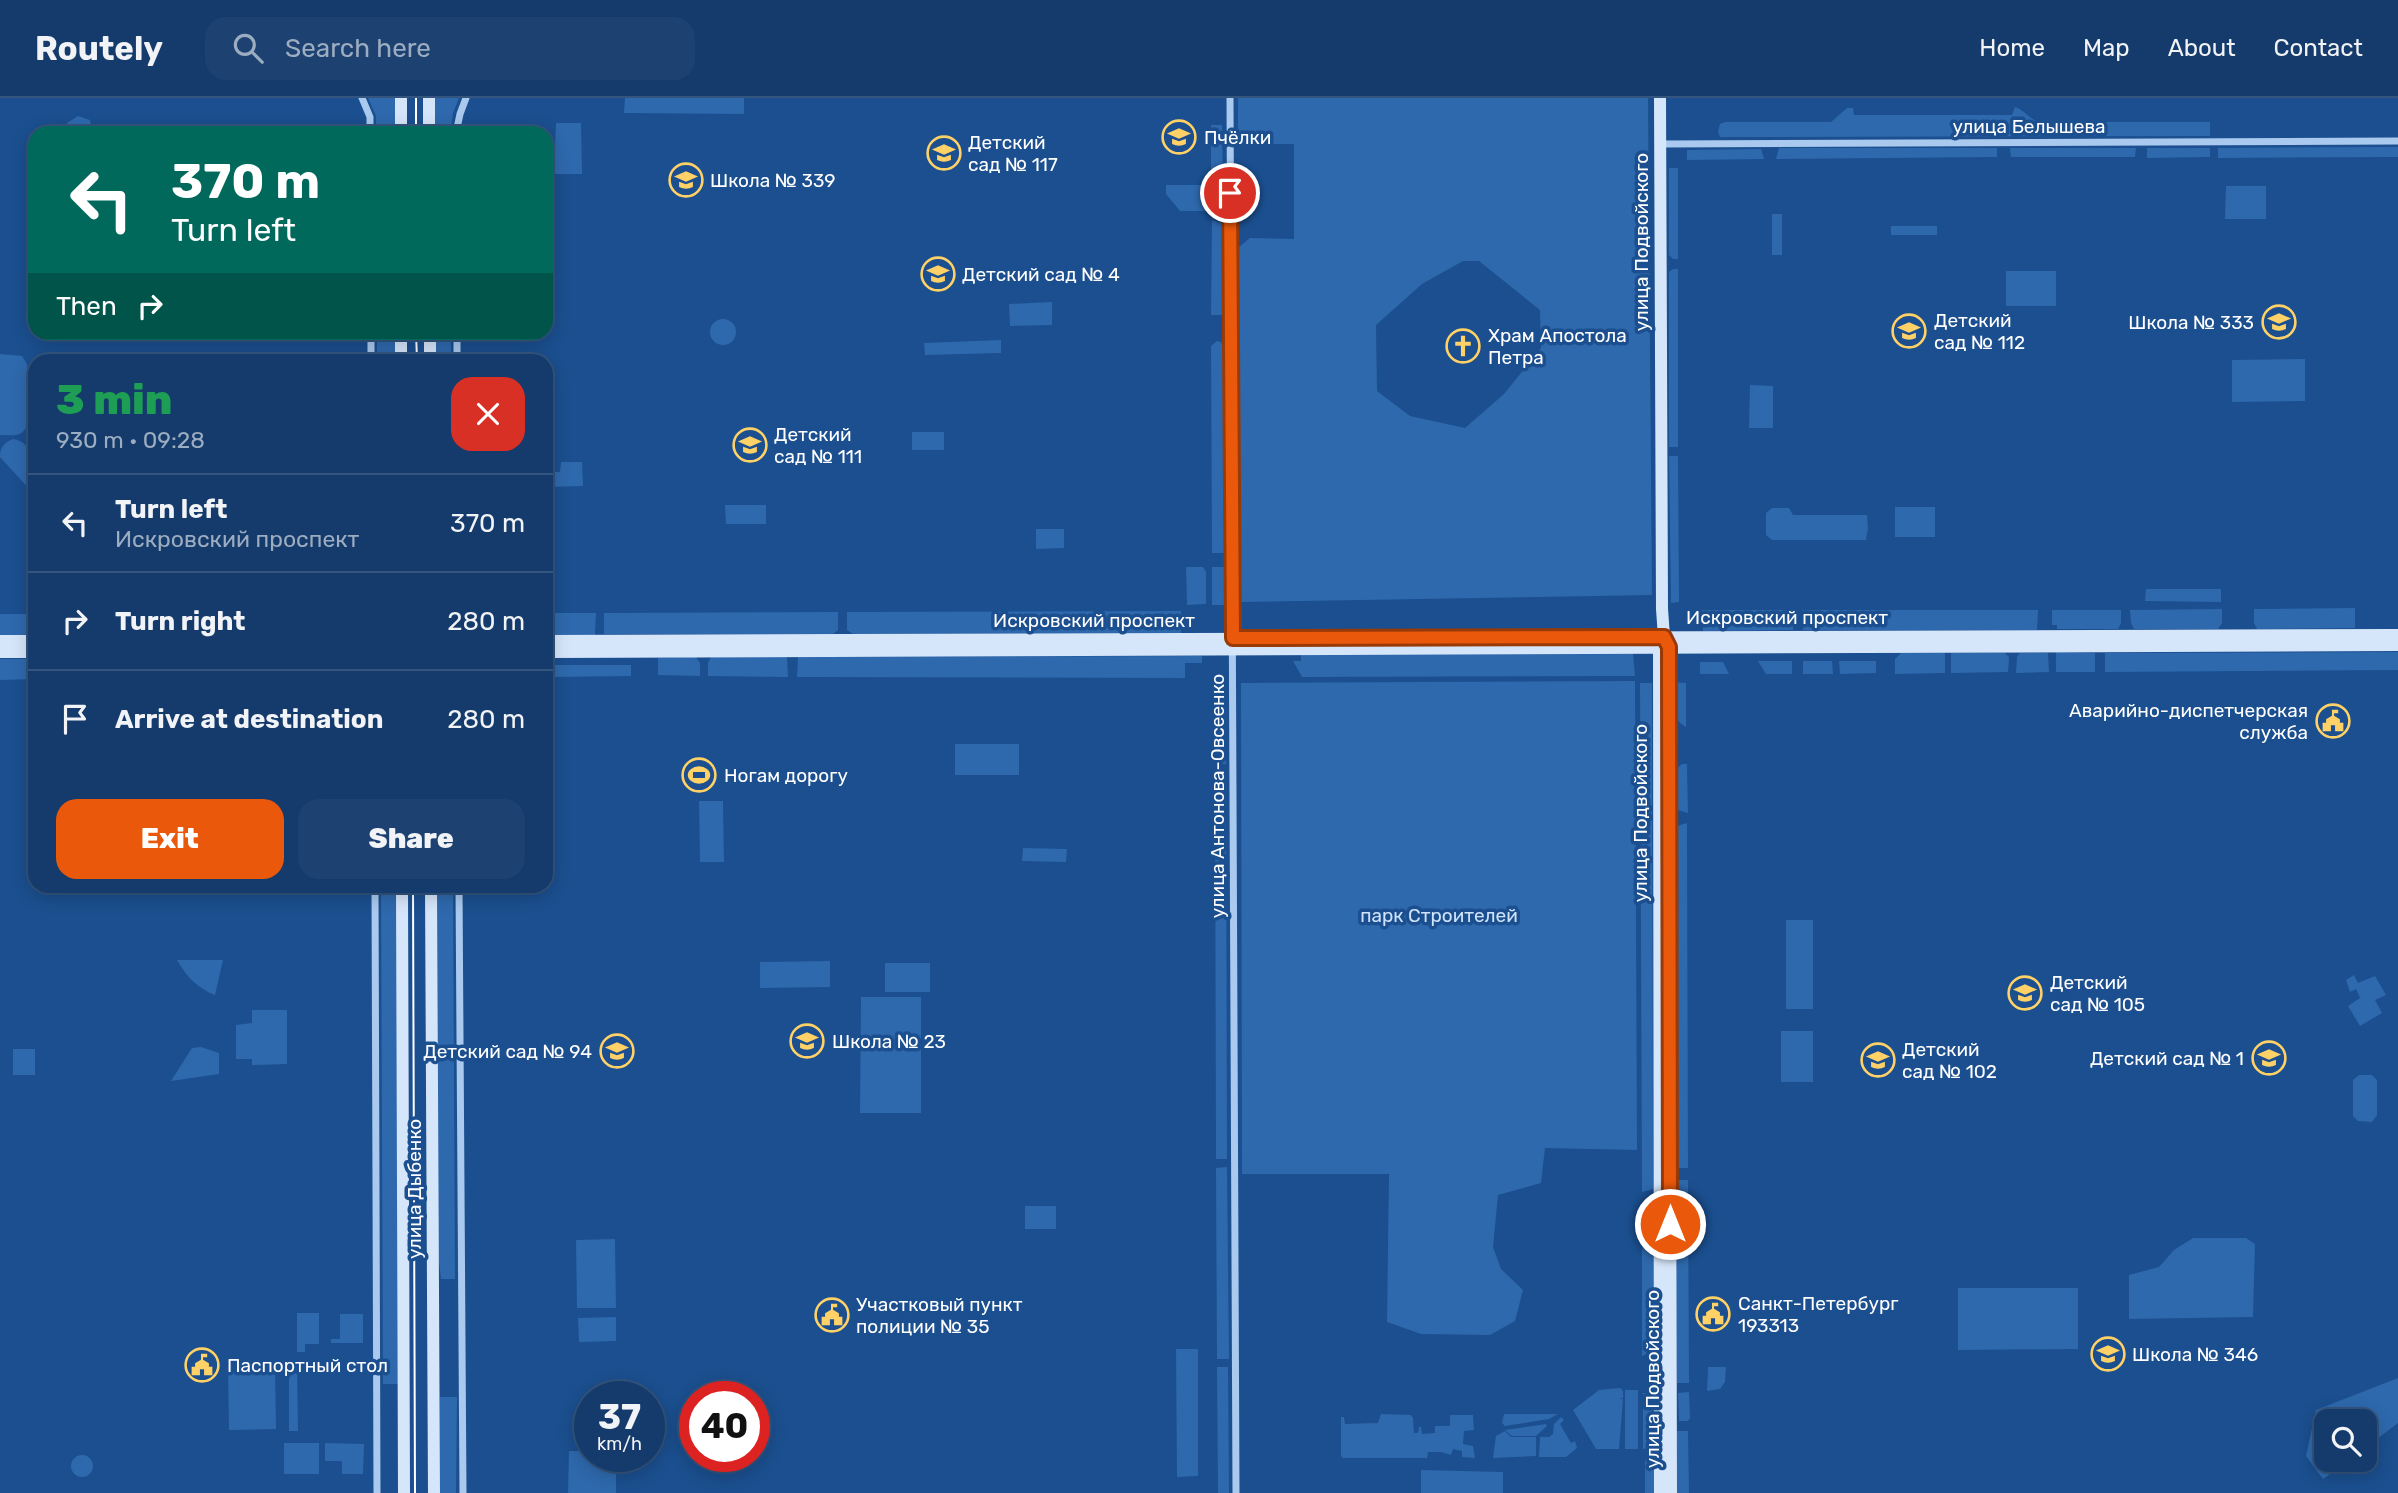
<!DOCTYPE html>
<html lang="en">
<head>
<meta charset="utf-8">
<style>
  body { margin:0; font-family:Rubik,sans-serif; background:#1d4271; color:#f1f3f6; height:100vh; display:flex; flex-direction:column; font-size:26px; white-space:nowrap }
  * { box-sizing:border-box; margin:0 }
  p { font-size:23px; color:#9dadc1 }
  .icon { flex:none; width:38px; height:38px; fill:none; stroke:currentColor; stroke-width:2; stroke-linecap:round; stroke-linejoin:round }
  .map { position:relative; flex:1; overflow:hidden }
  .side { position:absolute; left:28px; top:256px; width:525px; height:539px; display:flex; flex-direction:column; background:#143b6b; border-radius:21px; box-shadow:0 4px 18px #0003,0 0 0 2px #33557e }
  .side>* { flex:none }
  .top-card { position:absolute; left:28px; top:28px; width:525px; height:214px; border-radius:21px; box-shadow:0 4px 18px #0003,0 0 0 2px #33557e; background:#00695c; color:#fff; overflow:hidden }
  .buttons { position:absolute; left:2314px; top:1311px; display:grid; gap:14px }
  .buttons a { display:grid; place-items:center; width:63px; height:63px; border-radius:14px; background:#143b6b; box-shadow:0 4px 18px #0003,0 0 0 2px #33557e; font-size:35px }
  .speed { position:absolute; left:574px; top:1283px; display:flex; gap:14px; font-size:35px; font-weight:700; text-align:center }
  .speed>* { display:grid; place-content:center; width:91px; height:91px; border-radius:50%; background:#143b6b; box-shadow:0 4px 18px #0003,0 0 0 2px #33557e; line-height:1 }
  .speed small { font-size:18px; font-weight:400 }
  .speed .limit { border:10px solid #d22; background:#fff; color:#111 }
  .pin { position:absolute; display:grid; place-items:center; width:60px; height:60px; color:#fff; margin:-30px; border:4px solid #fff; border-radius:50%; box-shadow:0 2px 7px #0007 }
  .me { position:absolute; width:77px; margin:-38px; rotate:0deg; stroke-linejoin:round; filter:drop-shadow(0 0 5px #0008) }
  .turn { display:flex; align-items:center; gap:24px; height:147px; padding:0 28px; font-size:32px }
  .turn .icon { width:91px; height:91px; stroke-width:2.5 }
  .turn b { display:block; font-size:49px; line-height:60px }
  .then { display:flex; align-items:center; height:66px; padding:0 28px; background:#0003; gap:14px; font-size:26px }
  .round { display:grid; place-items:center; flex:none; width:74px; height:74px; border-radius:21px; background:#1d4271 }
  .head { display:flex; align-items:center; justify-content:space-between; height:119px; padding:0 28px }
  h1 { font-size:42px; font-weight:800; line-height:52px; color:#1e9e55 }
  .primary-button { display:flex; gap:14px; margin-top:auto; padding:14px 28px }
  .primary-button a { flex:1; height:80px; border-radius:21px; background:#ea580c; color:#fff; font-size:28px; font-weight:800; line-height:80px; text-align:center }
  .primary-button a+a { background:#1d4271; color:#f1f3f6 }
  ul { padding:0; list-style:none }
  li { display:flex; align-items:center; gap:21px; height:98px; padding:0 28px; border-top:2px solid #33557e }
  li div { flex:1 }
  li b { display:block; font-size:26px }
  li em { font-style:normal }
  header { display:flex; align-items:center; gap:42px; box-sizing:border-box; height:98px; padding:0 35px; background:#143b6b; border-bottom:2px solid #33557e }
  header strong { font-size:33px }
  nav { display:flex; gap:38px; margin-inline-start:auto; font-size:24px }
  .search { width:490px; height:63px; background:#1d4271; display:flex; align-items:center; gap:18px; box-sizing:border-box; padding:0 24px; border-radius:21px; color:#9dadc1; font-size:26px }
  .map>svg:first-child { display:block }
</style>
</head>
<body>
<header>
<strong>Routely</strong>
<div class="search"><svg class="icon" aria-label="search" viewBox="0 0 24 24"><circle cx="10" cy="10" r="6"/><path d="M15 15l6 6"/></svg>Search here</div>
<nav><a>Home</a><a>Map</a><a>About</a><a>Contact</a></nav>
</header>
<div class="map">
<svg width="2398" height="1395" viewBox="0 0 2398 1395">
  <rect width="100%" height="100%" fill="#1b4f8f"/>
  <!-- green -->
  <path fill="#2e69ad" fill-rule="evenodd" d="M368,0h27v35h-19v-17z
    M434,0h25l-6,15 -3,20h-16z
    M625,0h119v16l-120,-1z
    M1238,0h410l4,497 -413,7v-355l11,-9 44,1v-95h-56zM1463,163h16l61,49 1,38 -37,46 -39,34 -55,-12 -33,-25 -1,-66 46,-41z
    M2015,9c10,3 14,13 26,15h169v14l-490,1 -2,-5 2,-8 5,-2h106l16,-14h6l1,7h158z
    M78,18l12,4 3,13h-27l1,-10z
    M556,25h25l1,51h-28z
    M1211,27h11l1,57h-12z
    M2398,49v10l-180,1v-10z
    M1779,50h218v9l-221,2z
    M2010,50h126l-1,9h-124z
    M2147,50h63v9l-63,1z
    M1761,51l3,10 -77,1v-10z
    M1669,70h9v91h-5l-4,-4z
    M1166,87h40v26h-26l-14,-17z
    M2226,88h40v33h-41z
    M1772,116h10v41h-10z
    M1212,122l11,4 1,91h-13z
    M1891,128h46v9h-46z
    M1673,171h5v178h-9v-175z
    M2006,173h50v35h-50z
    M1052,204v23l-42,1 -1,-22z
    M710 234a13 13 0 1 1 26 0a13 13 0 1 1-26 0Z
    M377,235h18v27h-18z
    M434,235h17v27h-17z
    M1001,242v13l-76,2 -1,-12z
    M1217,243l4,1 2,5 1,206h-12l-1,-207z
    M0,256l22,2 5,8v61c-4,13 -16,10 -27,10z
    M2305,261v42l-73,1v-42z
    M1750,287l23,1v42h-24z
    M912,334h32v18h-32z
    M13,341c10,2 13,5 17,14l-3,11 7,13 -3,14 -31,-34c0,-10 4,-14 13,-18z
    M1669,358h9l1,146 -8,1z
    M561,364h21l1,24 -36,1v-15h13z
    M725,407h41v19h-40z
    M1895,409h40v30h-40z
    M1772,410h17l4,7h74l1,13 -2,12h-94l-6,-5v-22z
    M1036,431h28v19l-28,1z
    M1186,469h17l3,5v32l-19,1z
    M1212,469h12v38h-12z
    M2146,491h75v13l-76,-1z
    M2355,510v20l-98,1 -3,-6v-14z
    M2222,511v14l-4,6h-84l-3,-6 -1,-13z
    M1691,512h102v20l-90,1v-7h-13z
    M1802,512h236l-1,20h-234z
    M2052,512h69v13l-3,6h-61v-4h-5z
    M1181,513v22l-328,1 -6,-4v-18z
    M838,514v18l-5,4h-229v-21z
    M546,515h50l-1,22h-49z
    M0,516h35v21h-35z
    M2056,554l39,1v19h-39z
    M2398,554v18l-293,2v-19z
    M1901,555h44v20l-50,1v-15z
    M1951,555h54l4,4 -1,15 -57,1z
    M2020,555h28l1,19 -33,1 1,-16z
    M1633,556l2,22 -333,1 -9,-16h8v-6z
    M1202,558v7h-17v15l-388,-1 1,-20z
    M696,559l4,6v13l-42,-1v-17z
    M711,559h76l1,20 -80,-1v-13z
    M0,561h35v20l-35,1z
    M1758,563h34v13h-26z
    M1803,563h29l1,13h-30z
    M1839,563h37v12l-36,1z
    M1700,564h23l6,12h-29z
    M550,567h81v11l-80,1z
    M1635,583l2,469 -92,-2 -4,35 -43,12 -5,52 8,22 22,21 -8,31 -25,14 -69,-1 -34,-12 2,-148h-147l-1,-491z
    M1674,584l12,1v44c-17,-8 -12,-28 -12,-45z
    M1640,585h12l1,506 -11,3z
    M1215,616h11v50h-11z
    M955,646h64v31h-64z
    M1682,666h5l1,49 -10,-3 -3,-4v-36z
    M1215,676h11l1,385h-11z
    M699,703h24l1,61h-24z
    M1687,725l1,345h-12l-1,-338 2,-4z
    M1023,750l44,1 -1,13 -44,-1z
    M381,788h16l1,498h-15z
    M437,788h16l2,393h-14l-3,-25z
    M1786,822h27v89h-27z
    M177,862h46l-8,35c-18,-7 -29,-19 -38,-35z
    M830,863v26l-70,1v-26z
    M885,865h45v29h-45z
    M2354,877l4,8 17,-7 11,19 -11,5 7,13 -22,13 -12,-20 12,-8 -4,-9 -6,3 -4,-12z
    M861,899h60v116h-61z
    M252,912h35v54l-35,1v-6h-16v-34l16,-2z
    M1781,933h32v51h-32z
    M201,949l18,6v21l-48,7 21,-33z
    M13,951h22v26h-22z
    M2359,977h13l5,5v35l-5,7 -14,-1 -5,-5v-36z
    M1227,1069l2,192h-12l-1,-191z
    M1676,1082h12l1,203h-12z
    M1642,1104l12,4v145l-12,5z
    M1025,1108h31v23h-31z
    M2193,1140h53l9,6 -2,73 -124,2v-44l30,-8 15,-17z
    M615,1141l1,69h-39l-1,-68z
    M1958,1190h120v61l-120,1z
    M297,1215h22v31h-14v8h-8z
    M340,1216h23v29h-32v-4h9z
    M616,1219v24l-37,1 -1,-24z
    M1176,1251h22v127l-21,1z
    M297,1264l1,69h-9v-66z
    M275,1269l1,62 -47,1 -1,-62z
    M1217,1269h11l1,126h-11z
    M1708,1269h18l-1,15 -5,7 -13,2z
    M2398,1280v45l-34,26v-28h-38v39h24l-27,19 -17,-23 10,-46z
    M1620,1290l3,3v7l-4,1h4l-4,50h-23l-23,-39 26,-20z
    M1625,1292h13v59h-13z
    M1689,1294l1,26 -2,3h-9l-1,-28z
    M1643,1295h12l-1,55 -11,1z
    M440,1299h17l-1,96h-16z
    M1381,1316l30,1 2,3 1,15h4l1,-6h2l1,7 13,-1v-7h15v-11h23l1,15 -10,1 -1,13 10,2 2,12 -13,-1v-6l-9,-2 -2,6 -10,-3h-13l-1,6h-84l-2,-2v-39h3l1,7 33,-1z
    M1504,1316h54l-9,5 -44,7 -3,-3z
    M1561,1319l3,3 -4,4 11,19 4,-2 2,7 -11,9h-27l1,-20h9l4,-3 1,-10z
    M1546,1326l1,2 -11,10h-24l-7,-6z
    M1505,1333l6,6h25v19l-43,2 3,-22z
    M1676,1333h12l1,62h-12z
    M284,1345h35v31h-35z
    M325,1345l39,1 -1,30h-21v-13h-17z
    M569,1353h21v5h26v37h-48z
    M71 1368a11 11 0 1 1 22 0a11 11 0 1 1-22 0Z
    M1645,1361h9l1,34h-10z
    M1421,1372l82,2v21h-82z"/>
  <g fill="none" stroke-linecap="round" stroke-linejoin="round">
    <!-- street -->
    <path stroke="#a9c9ee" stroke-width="7" d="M362,0l8,19v16
      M1230,0l6,1395
      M456,35l4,-19 6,-16
      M1660,46l738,-3
      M371,234v28
      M457,234v28
      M375,788l2,607
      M459,788l4,607"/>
    <!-- secondary -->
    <path stroke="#d6e6fa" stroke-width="12" d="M1660,0l2,511 2,28 5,10 2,846
      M401,35v-35
      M429,35v-35
      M401,234v28
      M430,234v28
      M0,543h35
      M546,543l1852,-6
      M0,554h35
      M546,554l1852,-7
      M402,788l2,607
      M431,788l3,607
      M1660,1395l-1,-846 3,-6"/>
    <!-- tram -->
    <path stroke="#fff" stroke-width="2" d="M416,0v35
      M416,234l1,28
      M413,788l2,607"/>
  </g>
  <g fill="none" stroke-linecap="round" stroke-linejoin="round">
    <defs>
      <path id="route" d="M1230,95l3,445 431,-1 5,10 1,577"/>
    </defs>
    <!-- route casing -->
    <use href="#route" stroke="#983908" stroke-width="18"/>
    <!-- route -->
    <use href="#route" stroke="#ea580c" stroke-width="12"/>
  </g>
  <!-- icons -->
  <defs>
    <symbol id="school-ring" viewBox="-11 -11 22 22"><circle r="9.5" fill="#1b4f8f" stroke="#ffd166" stroke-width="1.5"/><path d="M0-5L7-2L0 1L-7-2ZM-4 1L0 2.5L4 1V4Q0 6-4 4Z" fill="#ffd166"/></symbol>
    <symbol id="church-ring" viewBox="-11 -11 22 22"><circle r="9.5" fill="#1b4f8f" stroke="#ffd166" stroke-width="1.5"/><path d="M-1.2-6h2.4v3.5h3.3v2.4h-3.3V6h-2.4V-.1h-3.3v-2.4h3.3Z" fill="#ffd166"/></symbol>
    <symbol id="civic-ring" viewBox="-11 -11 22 22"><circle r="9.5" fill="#1b4f8f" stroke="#ffd166" stroke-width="1.5"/><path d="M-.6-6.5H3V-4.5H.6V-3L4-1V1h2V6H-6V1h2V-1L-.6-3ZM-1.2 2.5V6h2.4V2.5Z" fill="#ffd166"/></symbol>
    <symbol id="stadium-ring" viewBox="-11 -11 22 22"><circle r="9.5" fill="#1b4f8f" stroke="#ffd166" stroke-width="1.5"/><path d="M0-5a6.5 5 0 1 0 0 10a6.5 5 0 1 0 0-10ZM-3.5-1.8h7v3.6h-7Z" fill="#ffd166"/></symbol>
  </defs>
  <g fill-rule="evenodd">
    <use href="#school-ring" x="1160" y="20" width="38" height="38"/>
    <use href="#school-ring" x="925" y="36" width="38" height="38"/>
    <use href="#school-ring" x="667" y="63" width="38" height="38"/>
    <use href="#school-ring" x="919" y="157" width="38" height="38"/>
    <use href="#school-ring" x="2260" y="205" width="38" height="38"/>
    <use href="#school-ring" x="1890" y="214" width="38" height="38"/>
    <use href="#church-ring" x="1444" y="229" width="38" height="38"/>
    <use href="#school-ring" x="731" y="328" width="38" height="38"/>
    <use href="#civic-ring" x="2314" y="604" width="38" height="38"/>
    <use href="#stadium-ring" x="680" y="658" width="38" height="38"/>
    <use href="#school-ring" x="2006" y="876" width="38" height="38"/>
    <use href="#school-ring" x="788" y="924" width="38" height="38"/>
    <use href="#school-ring" x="598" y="934" width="38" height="38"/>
    <use href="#school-ring" x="2250" y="941" width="38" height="38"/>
    <use href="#school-ring" x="1859" y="943" width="38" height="38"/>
    <use href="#civic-ring" x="1694" y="1197" width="38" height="38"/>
    <use href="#civic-ring" x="813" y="1198" width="38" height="38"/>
    <use href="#school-ring" x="2089" y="1237" width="38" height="38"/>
    <use href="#civic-ring" x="183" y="1248" width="38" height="38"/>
  </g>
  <g text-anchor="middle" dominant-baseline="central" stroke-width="7" stroke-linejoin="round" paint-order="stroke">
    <!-- street labels -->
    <g font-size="19" fill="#fff" stroke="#1b4f8f">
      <text x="2029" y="28">улица Белышева</text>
      <text transform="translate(1641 144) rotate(-90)">улица Подвойского</text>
      <text x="1787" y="519">Искровский проспект</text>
      <text x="1094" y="522">Искровский проспект</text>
      <text transform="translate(1217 698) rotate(-90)">улица Антонова-Овсеенко</text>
      <text transform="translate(1640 715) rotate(-90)">улица Подвойского</text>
      <text transform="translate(414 1091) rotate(-90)">улица Дыбенко</text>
      <text transform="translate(1652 1281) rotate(-90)">улица Подвойского</text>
    </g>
    <!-- poi labels -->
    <g font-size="19" fill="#fff" stroke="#1b4f8f" text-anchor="start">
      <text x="1204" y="39">Пчёлки</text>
      <text x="968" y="44">Детский<tspan x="968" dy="22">сад № 117</tspan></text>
      <text x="710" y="82">Школа № 339</text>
      <text x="962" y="176">Детский сад № 4</text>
      <text x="1934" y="222">Детский<tspan x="1934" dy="22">сад № 112</tspan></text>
      <text x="2254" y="224" text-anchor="end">Школа № 333</text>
      <text x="1488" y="237">Храм Апостола<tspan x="1488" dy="22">Петра</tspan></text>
      <text x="774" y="336">Детский<tspan x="774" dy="22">сад № 111</tspan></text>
      <text x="2308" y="612" text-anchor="end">Аварийно-диспетчерская<tspan x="2308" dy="22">служба</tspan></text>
      <text x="724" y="677">Ногам дорогу</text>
      <text x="2050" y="884">Детский<tspan x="2050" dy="22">сад № 105</tspan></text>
      <text x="832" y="943">Школа № 23</text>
      <text x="1902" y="951">Детский<tspan x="1902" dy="22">сад № 102</tspan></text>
      <text x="592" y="953" text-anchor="end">Детский сад № 94</text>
      <text x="2244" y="960" text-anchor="end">Детский сад № 1</text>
      <text x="1738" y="1205">Санкт-Петербург<tspan x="1738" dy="22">193313</tspan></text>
      <text x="856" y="1206">Участковый пункт<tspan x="856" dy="22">полиции № 35</tspan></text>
      <text x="2132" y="1256">Школа № 346</text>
      <text x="227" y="1267">Паспортный стол</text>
    </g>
    <!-- park labels -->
    <g font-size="19" fill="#cfe3fa" stroke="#1b4f8f">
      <text x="1439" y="817">парк Строителей</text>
    </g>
  </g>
</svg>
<div class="buttons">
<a><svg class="icon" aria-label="search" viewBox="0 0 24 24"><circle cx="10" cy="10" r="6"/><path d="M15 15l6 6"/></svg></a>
</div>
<div class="speed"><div>37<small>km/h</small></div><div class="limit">40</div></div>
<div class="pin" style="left:1230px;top:95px;background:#d93025"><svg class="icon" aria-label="arrive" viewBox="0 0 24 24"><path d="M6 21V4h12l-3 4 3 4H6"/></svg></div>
<svg class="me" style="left:1670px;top:1126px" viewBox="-20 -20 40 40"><circle r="17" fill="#ea580c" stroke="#fff" stroke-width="3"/><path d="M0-11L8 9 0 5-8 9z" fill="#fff"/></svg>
<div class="top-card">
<div class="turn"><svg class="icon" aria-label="left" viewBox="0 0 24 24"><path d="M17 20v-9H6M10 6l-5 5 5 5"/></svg><div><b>370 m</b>Turn left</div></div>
<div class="then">Then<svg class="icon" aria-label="right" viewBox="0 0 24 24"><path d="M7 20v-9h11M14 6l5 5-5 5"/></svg></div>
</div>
<section class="side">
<div class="head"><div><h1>3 min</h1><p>930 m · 09:28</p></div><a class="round" style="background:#d93025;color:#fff"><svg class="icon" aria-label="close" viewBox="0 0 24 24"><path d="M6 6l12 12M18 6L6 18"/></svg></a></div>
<ul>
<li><svg class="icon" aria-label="left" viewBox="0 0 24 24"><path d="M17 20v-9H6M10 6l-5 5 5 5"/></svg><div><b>Turn left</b><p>Искровский проспект</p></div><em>370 m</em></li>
<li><svg class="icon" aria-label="right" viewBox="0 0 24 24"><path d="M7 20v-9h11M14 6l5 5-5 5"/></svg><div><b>Turn right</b></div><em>280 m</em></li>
<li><svg class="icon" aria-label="arrive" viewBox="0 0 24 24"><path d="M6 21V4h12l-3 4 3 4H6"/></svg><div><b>Arrive at destination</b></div><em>280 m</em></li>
</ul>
<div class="primary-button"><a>Exit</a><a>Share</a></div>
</section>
</div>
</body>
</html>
